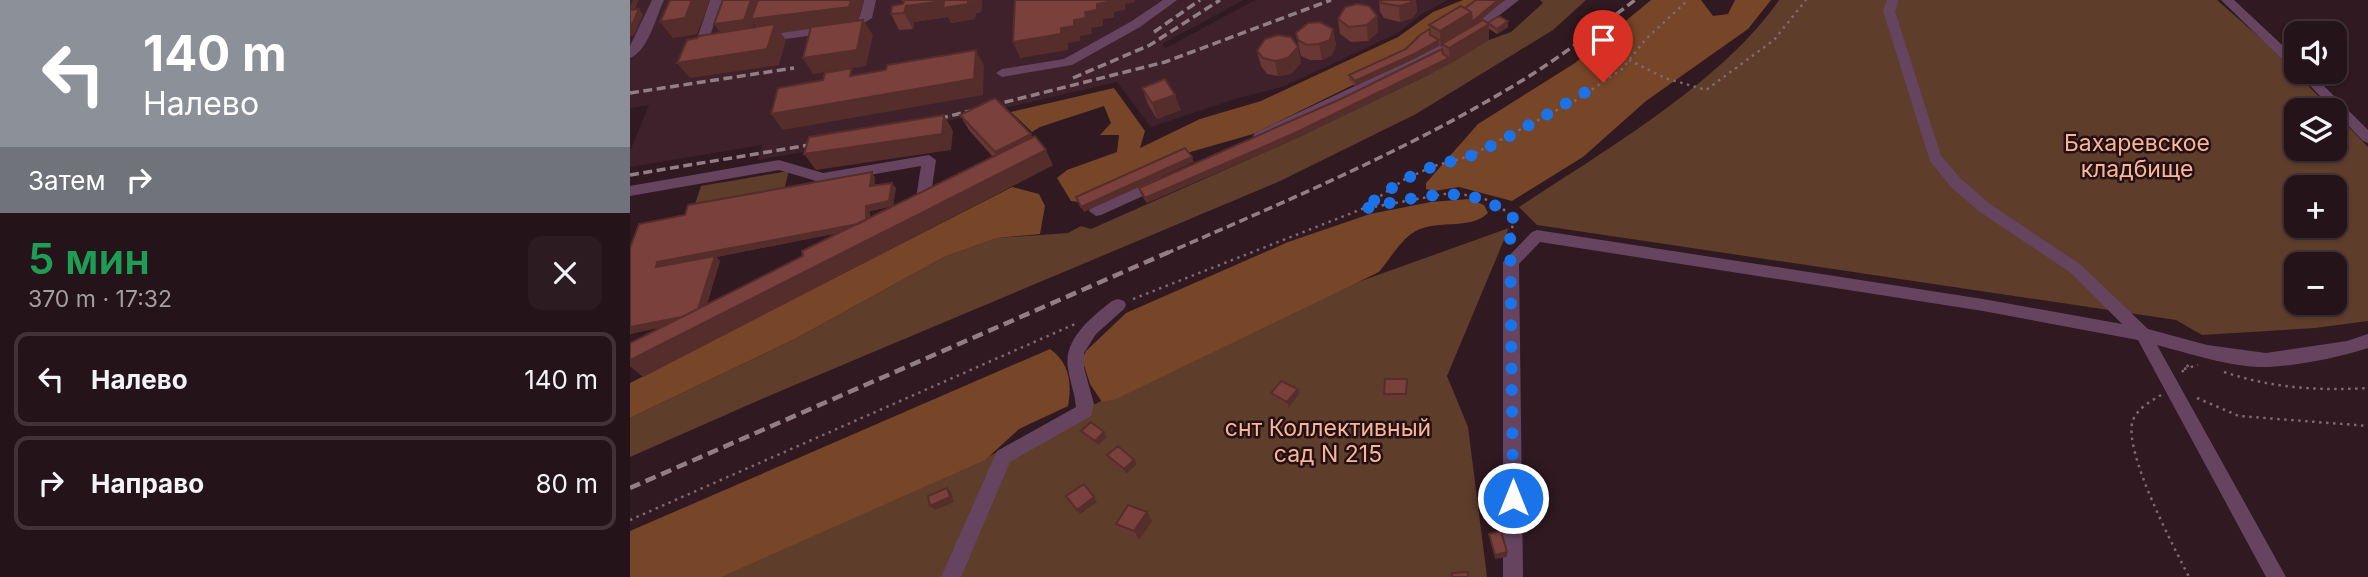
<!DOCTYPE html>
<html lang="ru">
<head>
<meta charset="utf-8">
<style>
  body { margin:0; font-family:Inter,sans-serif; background:#2c1c22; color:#f1f3f6; height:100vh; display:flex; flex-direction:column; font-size:26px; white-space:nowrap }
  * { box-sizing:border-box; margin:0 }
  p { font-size:23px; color:#a39ea2 }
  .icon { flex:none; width:38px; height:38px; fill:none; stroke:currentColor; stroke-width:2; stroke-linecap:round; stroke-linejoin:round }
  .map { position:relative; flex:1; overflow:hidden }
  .panel { display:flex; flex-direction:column; background:#241319; width:630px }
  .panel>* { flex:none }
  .banner { background:#8c9099; color:#fff; overflow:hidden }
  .fabs { position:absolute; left:1654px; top:21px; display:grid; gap:14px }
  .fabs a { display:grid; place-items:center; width:63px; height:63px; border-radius:14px; background:#241319; box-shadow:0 2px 5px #0004,0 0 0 2px #413238; font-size:35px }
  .pin { position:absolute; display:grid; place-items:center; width:60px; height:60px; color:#fff; margin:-72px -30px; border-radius:50% 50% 50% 0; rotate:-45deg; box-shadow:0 0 7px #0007 }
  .pin .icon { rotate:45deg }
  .me { position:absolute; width:77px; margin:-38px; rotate:0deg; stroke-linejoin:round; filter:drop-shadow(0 0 5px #0008) }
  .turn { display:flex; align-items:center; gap:24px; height:147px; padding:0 28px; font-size:32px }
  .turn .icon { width:91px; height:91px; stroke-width:2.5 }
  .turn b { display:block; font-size:49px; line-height:60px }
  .then { display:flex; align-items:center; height:66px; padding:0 28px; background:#0003; gap:14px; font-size:26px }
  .round { display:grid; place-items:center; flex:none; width:74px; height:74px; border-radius:14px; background:#2c1c22 }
  .head { display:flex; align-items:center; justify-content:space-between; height:119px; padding:0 28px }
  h1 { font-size:42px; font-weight:600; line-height:52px; color:#1e9e55 }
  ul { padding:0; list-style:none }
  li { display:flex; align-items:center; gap:21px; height:94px; margin:0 14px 10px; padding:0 14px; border:4px solid #413238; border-radius:14px }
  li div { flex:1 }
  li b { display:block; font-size:26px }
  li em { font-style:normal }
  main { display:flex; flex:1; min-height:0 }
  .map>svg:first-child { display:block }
</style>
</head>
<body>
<main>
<section class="panel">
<div class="banner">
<div class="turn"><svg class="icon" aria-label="left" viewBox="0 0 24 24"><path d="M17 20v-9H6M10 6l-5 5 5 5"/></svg><div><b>140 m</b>Налево</div></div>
<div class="then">Затем<svg class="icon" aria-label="right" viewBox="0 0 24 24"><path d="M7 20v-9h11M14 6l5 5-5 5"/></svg></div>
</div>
<div class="head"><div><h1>5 мин</h1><p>370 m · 17:32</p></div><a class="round"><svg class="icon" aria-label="close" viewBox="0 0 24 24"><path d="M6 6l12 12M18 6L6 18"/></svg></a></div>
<ul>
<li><svg class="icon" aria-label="left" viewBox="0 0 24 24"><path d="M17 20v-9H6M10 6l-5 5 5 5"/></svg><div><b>Налево</b></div><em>140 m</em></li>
<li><svg class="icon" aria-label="right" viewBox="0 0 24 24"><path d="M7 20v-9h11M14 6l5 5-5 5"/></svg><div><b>Направо</b></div><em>80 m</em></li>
</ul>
</section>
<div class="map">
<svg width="1738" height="577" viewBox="0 0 1738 577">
  <rect width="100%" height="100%" fill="#301921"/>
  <!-- built -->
  <path fill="#3f212b" d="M0,0h614l-82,44 4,4 89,-48h193l-26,14 -24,19 -113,53 -50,13 -84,28 -34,-45 -274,63 -85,15 4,-15 -132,22v-16l19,-46 -19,3z"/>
  <!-- green -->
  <path fill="#5e3d2b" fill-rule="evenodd" d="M910,0h46l-33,30 -137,84 -138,68 -507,213 -141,62v-39l165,-79 149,-82 53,-19 71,-5 13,-7 10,3 206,-91 131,-63 61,-35 22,-8 32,-29z
    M1149,0h438l49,43 66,67h-36v39h38l1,-36 33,34v174l-53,7 -113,7 -26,-15 -639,-95 -18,-18c82,-54 205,-126 260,-207zM1666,187h38v39h-38zM1666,264h38v39h-38z
    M159,171l-6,23 -90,16 8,-24z
    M879,228l-62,148 21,51 19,150h-771l273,-121 316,-155z"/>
  <!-- forest -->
  <path fill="#774527" d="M833,0h26l-65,50 -171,84 -66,19 -109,49 -7,-1 -14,-23 10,-8 50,-18 2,-17h-19l11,-12 -7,-17 -64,21 -8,5 -21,-20 103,-24 31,43 -5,17 60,-29 61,-18 137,-64 35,-25z
    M1021,0h50l12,16 15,-2 7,-14h36l-23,29 -102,72 -63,56 -71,44 -53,-14 -25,4 -8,-2v-6l52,-59 97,-61z
    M382,187l27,7 6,12 -5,28 -43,4 -53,19 -149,82 -165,79v-35z
    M839,199l15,6 4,8c-20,19 -54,4 -77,21 -12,9 -22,26 -32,38l-263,127 -14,3 -12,-18 -8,-25 4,-8 40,-38 162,-71 82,-28 61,-12z
    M420,349c20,14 22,35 18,57l-49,23 -34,31 -264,117h-91v-46z"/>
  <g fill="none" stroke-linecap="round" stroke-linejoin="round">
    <!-- path -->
    <path stroke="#7e6970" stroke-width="2.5" stroke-dasharray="2.5 4.5" stroke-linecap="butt" d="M999,60l36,18 41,12 68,-50 32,-40
      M733,208l42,-29 29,-13 36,-10 108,-57 44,-30 24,-30 42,-39
      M503,299l229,-90 88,-16 31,4 21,11 11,10 -2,25
      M1554,369l14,-4
      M1552,372l9,-10
      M1594,372c48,16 94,19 144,16
      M1531,395c-10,6 -23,13 -28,25 -11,30 41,127 56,157
      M1567,398l42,18 129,10
      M0,520l445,-196"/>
    <!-- minor -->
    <path fill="#664460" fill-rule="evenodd" d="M22,0h12c-8,17 -16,51 -34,58v-12z
      M80,0h12l-12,36 4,4 9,1 2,3 -6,4 -13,-2 -8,-10z
      M234,0h12l-4,18 -20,12 -89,12 -6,-4 6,-4 86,-11 11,-7z
      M533,0h14l-37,27 -68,38 -70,12 -6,-4 6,-4 62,-10 68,-38z
      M875,0h14l-41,32 -49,27 -164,80h-10l-2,-3 2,-3c85,-41 174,-77 250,-133z
      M1257,0h12l-4,11 46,145 20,23 29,25 91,61 67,64 59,16 59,8 81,-12 21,-7v14c-31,10 -67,17 -100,19 -35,1 -77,-13 -111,-22l129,232h-20l-128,-237 -155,-29 -443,-69 -21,22 4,313h-20v-315l29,-30 5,-2 446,69 139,25 -51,-51 -91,-61 -29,-25 -21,-26 -47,-150z
      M1591,0h13l62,58v11l-5,-1z
      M1667,72h13l58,58v13l-5,-2z
      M299,155l7,5 -6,41 -15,10 -7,-5 8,-8 5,-32 -98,17 -44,-13 -149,26v-10l149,-26 44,13z
      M530,177l7,5 -2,4 -64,29 -5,1 -7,-5 2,-4z
      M488,299l6,2 2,4 -2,4 -28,25 -12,19v15l10,36 -3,12 -81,46 -49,115h-20l56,-126 79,-44c-1,-13 -6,-25 -8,-39 -5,-29 24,-51 44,-67z"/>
    <!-- rail-far1 -->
    <path stroke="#927e85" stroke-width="3.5" stroke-dasharray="9 4.5" stroke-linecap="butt" d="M524,32l46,-32
      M443,78l77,-33 70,-45
      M0,93l164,-25
      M296,122l239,-60 166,-62
      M0,175l197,-33
      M535,254c121,-53 244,-104 358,-174 39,-24 75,-52 112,-80"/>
    <!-- rail -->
    <path stroke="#927e85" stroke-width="4.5" stroke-dasharray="11 6" stroke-linecap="butt" d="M0,488l539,-236"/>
  </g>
  <!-- wall -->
  <path fill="#693734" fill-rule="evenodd" d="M271,0h81l-1,12 -5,1 -1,6 -24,4 -3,-6 -34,5 -1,7 -14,1 -8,-16 12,-10v-2z
    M749,0h37l1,12 -5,6 -12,4 -16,-4 -4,-6z
    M846,0h28l-28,24h12l20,3 -11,7 -8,-5v11l-39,24 -153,74 -150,65 -6,-9 -2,-6 204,-90 99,-49v-3l-1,1 -2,-1 -27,14 -57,26 -6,-6v-5l57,-26 24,-20 -1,-4 36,-17z
    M747,16l1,16 -10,9 -17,1 -11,-8 -2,-15z
    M703,29l3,16 -4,10 -10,5h-12l-9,-4 -5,-23z
    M668,47l3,16 -10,11 -13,2 -11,-2 -6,-8 -4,-15z
    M512,88l39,22 -24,9 -9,-15z
    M330,115l72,23 21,27 -410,212 -13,-11v-23l31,-16 -31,7v-86l55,-33 187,-43 3,6 -1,8 22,2 -3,18 -23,5v7l123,-61 -24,-27zM208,233l-35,23 -96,48 13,-43 -4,-4z
    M777,379v20h-22l-1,-5z
    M641,393l28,1 -10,13 -16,-9z
    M451,431l26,6 -9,8 -14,-9z
    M477,455l27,5 3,4 -11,10 -16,-14z
    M522,521l-13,19 -17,-8 -6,-8z"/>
  <!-- shaded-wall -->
  <path fill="#552d2a" d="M3,0h6l-7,16 -2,-2v-8z
    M62,0h18l-13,34 -24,4 -13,-16z
    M121,0h113l-6,22 -77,11 5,7 -7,25 -89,13 -13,-15 85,-28 -8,-11 -2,7 -30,4 -8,-11z
    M352,0l-1,12 -5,1 -1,6 -24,4 -3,-6 -34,5 -1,7 -9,-16 2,-7 38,-5z
    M478,0h27v2l-10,2v6l-11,2v6l-11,1v7l-12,2 1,6 -12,2v5l-12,2v7l-48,8 -7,-16 48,-14 36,-24z
    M782,0h4l1,12 -5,6 -12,4 -1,-16z
    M868,0h6l-32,28 -30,16v2l-1,1 -1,-16 31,-19z
    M9,9l4,6 -9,20 -4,1v-7z
    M747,16l1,16 -10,9 -1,-16z
    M233,20l10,15 -7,31 -53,8 -10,-16z
    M878,21v6l-11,7v-5z
    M859,24v16l-39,24 -1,-16z
    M703,29l3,16 -4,10 -10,5 -3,-16z
    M809,40v6l-27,14 -57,26v-5z
    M668,47l3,16 -10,11 -13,2 -3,-15z
    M346,50l8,16 -1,29 -200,35 -12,-16z
    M819,58l1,6 -153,74 -150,65 -2,-5z
    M545,95l6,15 -24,9 -5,-16z
    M314,115l9,16 -2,19 -135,20 -12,-16z
    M401,134l7,16 -35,18 -8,-16z
    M416,150l7,15 -410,212 -13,-11v-6z
    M562,157l2,5 -110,50 -3,-5z
    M242,172l3,6 -2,14 -3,-6z
    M262,183l4,5 -3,18 -23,5 -1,16 -153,30 4,4 -18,58 -72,15v-7l27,-65 209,-56z
    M668,389l1,5 -10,13 -2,-5z
    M474,432l3,5 -9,8 -3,-4z
    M504,460l3,4 -11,10 -2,-5z
    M317,488l4,4 3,10 -19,8 -5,-4z
    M464,497l3,5 -17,12 -3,-4z
    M517,512l5,9 -13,19 -5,-9z
    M877,552v5l-12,2v-4z"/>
  <!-- building -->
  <path fill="#7a403c" stroke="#552d2a" stroke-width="2" d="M40,0h22l-7,18 -25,4z
    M93,0h28l-7,20 -30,4z
    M128,0h93l-2,7 -98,12z
    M274,0h64v4l-25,4 1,-7 -38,5 -2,7 -13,1 1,-8 11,-2z
    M385,0h93v2l-11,2v6l-12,2 1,6 -12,2v6l-13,2v6l-48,8z
    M750,0h32l-2,3 -11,3 -17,-3z
    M846,0h22l-26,22 -1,-10 -6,-4z
    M727,4l12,2 8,10 -10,9 -18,2 -11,-8 7,-12z
    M831,6l10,6 -31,19 -11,-6z
    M9,9l-9,20v-19z
    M869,16l9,5 -11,8 -9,-6z
    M233,20l-6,30 -54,8 8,-31z
    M853,20l6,4 -40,24 -7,-4z
    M690,22l13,7 -3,11 -11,4 -12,1 -9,-5 -2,-7 12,-10z
    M145,24l-8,25 -90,14 10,-23 10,-2 2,-2z
    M800,29v6l9,5 -27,15 -57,26 -6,-6 57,-26 14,-14z
    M648,35l13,2 7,10 -10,11 -13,3 -12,-3 -6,-7 8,-12z
    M812,49l1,5 6,4 -154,75 -150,65 -6,-10 204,-90z
    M346,50l-2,29 -203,35 7,-26 45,-8 2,-7 27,-5 -2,8 36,-6 1,-5z
    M535,79l10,16 -23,8 -10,-15z
    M365,98l36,36 -36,18 -35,-37z
    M314,115l-2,19 -138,20 5,-17z
    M405,136l11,14 -416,210v-17l173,-87 -1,-5z
    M555,148l7,9 -111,50 -5,-10z
    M242,172l-2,14 22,-3 -3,18 -23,5v14l-8,4 -201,38 -1,5 59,-11 -17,53 -16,8 -52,10v-79l9,-24 46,-9 3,-10z
    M755,379h22l-1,15h-22z
    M651,381l17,8 -11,13 -16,-9z
    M461,422l13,10 -9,9 -14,-10z
    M488,446l16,14 -10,9 -17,-14z
    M454,484l10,13 -17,13 -11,-14z
    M317,488l3,9 -20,9 -2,-10z
    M498,505l19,7 -13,19 -18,-7z
    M871,531l6,21 -12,3 -6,-21z
    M838,572v5h-16v-4z"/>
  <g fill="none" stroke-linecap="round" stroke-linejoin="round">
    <!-- route -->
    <path stroke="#1a73e8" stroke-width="12" stroke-dasharray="0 21.6" d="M883,498l-3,-272 3,-8c-45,-40 -99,-19 -151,-9l43,-30 29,-13 36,-10 33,-16 100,-58"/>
  </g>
  <g text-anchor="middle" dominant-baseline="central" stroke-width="5" stroke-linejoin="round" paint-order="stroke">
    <!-- park labels -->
    <g font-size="23" fill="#f8b793" stroke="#251017">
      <text x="1507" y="143">Бахаревское<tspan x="1507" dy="26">кладбище</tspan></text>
      <text x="698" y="428">снт Коллективный<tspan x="698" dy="26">сад N 215</tspan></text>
    </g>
  </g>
</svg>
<div class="fabs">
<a><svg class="icon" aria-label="sound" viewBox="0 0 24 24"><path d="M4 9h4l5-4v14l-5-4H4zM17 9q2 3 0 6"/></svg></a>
<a><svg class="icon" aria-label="layers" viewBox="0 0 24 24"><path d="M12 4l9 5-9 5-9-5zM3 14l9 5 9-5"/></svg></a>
<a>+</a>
<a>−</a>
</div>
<div class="pin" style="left:973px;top:82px;background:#d93025"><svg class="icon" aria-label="arrive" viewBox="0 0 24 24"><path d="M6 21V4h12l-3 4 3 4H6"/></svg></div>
<svg class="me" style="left:883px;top:498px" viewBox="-20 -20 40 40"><circle r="17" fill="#1a73e8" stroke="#fff" stroke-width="3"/><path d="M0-11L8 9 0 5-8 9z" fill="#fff"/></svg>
</div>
</main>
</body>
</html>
